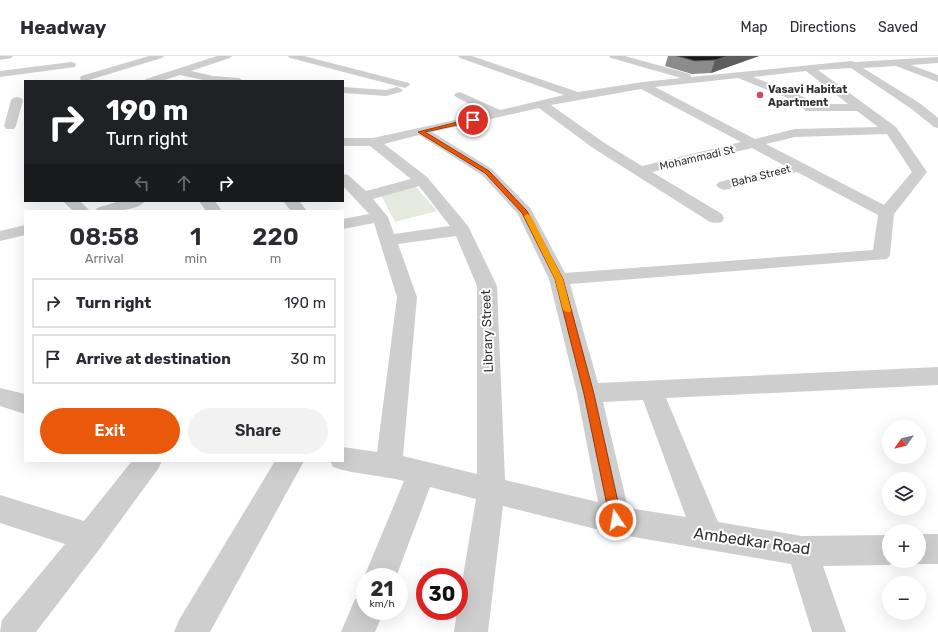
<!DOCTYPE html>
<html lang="en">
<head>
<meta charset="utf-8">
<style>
  body { margin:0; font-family:Rubik,sans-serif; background:#f2f2f3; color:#2b2b33; height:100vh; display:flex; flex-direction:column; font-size:15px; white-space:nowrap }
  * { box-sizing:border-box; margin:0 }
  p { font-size:13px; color:#7c7c81 }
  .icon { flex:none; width:22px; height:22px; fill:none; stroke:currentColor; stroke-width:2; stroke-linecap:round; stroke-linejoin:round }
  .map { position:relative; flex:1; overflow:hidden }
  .sheet { position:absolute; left:24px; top:154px; width:320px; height:252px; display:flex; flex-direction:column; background:#fff; border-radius:0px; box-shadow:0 4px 16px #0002 }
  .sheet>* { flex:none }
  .guide { position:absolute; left:24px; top:24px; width:320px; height:122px; border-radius:0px; box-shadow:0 4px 16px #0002; background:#202124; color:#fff; overflow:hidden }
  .needle { width:26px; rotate:236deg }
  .tools { position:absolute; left:882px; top:364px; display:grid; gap:8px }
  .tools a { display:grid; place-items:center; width:44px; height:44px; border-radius:50%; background:#fff; box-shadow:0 4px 16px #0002; font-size:20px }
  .speed { position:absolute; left:356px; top:512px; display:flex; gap:8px; font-size:20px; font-weight:700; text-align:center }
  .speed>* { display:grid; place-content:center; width:52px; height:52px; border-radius:50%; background:#fff; box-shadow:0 4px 16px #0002; line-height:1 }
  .speed small { font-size:10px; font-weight:400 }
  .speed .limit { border:6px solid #d22; background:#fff; color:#111 }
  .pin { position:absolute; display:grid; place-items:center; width:34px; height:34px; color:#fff; margin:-17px; border:2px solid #fff; border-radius:50%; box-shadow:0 1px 4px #0007 }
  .me { position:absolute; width:44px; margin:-22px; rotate:348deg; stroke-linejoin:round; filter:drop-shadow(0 0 3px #0008) }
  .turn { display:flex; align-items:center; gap:14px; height:84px; padding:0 16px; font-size:18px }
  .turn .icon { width:52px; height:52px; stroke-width:2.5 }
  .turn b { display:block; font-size:28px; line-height:34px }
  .lanes { display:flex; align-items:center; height:38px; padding:0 16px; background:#0003; justify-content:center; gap:20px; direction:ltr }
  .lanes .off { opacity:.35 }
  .eta { display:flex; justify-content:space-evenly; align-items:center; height:68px; text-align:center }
  .eta b { font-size:24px; font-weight:600; line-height:28px }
  .primary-button { display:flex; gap:8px; margin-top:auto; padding:8px 16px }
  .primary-button a { flex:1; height:46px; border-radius:24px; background:#ea580c; color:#fff; font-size:16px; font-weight:600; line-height:46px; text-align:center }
  .primary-button a+a { background:#f2f2f3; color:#2b2b33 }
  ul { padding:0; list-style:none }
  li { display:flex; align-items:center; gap:12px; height:50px; margin:0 8px 6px; padding:0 8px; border:2px solid #e1e1e2; border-radius:0px }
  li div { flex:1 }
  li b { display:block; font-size:15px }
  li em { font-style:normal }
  header { display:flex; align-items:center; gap:24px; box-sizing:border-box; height:56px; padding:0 20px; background:#fff; border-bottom:1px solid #e1e1e2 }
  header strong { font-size:19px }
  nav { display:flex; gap:22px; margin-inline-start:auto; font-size:14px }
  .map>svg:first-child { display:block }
</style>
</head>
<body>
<header>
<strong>Headway</strong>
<nav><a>Map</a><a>Directions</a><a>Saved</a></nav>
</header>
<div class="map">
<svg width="938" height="576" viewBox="0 0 938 576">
  <rect width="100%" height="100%" fill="#fff"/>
  <!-- green -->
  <path fill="#e5e9de" d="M414,129l23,26 -42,11 -14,-27z"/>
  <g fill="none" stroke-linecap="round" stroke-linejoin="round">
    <!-- street -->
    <path fill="#cecece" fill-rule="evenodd" d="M0,0h13l-2,2 -11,2z
      M149,0h15l-2,2 -73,22h-8l-1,-2 1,-2z
      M217,0h15l-2,2 -39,13 22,5 26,2 5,3h-36l-28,-6 -19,6h-16l1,-2z
      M288,0h16l105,27 1,2 -5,3 -115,-30z
      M458,0h14l106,36 65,-10 38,-4 -70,-20 -2,-2h16l65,18 1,3 160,-16 4,1 83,-5v6l-27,2 27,10v7l-42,-16 -33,2 58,36 17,14v10l-4,-1 -21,-17 -62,-42 -33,2 78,57 31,45 -33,42 -4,41 -3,4 -317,25 28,99 340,-16v18l-272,13 52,124 84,14 87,-1v26h10l-10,4 -66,1 23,66h-34l-21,-68 -175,-30 -113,-28 -15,126h-34l3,-21h2v-11l17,-101 -46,-12 -34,90h-31v2l-1,-2 40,-96c-23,-6 -48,-6 -71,-14l-3,-6h13v-14l34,5 20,-155 -23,-74 -31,6v-10l26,-5 -26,-28v-12l5,1 18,16 45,-12 -41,-33h-27v-8h30l114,-25 -31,-16 -2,-2 2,-2 4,-1 40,18 64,-15 -104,-37zM806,15l42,33h-33l-1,-3 -61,-24zM738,22l67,27 -2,3 2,3h52l21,16 -83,2 -40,10 -100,-52zM641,33l100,53 -99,24 -39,-24 -52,-37zM539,52l54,40 117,74 6,1 6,-1 2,-4 -2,-4 -70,-42 100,-24 33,18 -66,16 -3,3 3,3 5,2 73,-18 81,43 -5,35 -308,23 -34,-64 -39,-40 -60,-37zM887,78l25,38 -28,33 -118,-61 29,-7zM419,79l63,40 36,39 31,65 28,114 21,109 -93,-22 -8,-194 -29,-60 -41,-49 -43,-33zM419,130l31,40 -56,8 -6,-17 -15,-18zM456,180l21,50v188l-74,-18 14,-159 -19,-53zM643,344l43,117 -58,-9 -25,-106z
      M71,6l4,1 1,2 -1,2 -75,10v-6z
      M343,31l43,3 11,-3 6,3 -2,2 -15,4 -43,-3z
      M17,41l4,1 2,2 -7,26 -2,3h-8l-2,-3 7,-26 2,-2z
      M63,145h17l10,10h-17z
      M120,145h25c-8,11 -37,10 -50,10l2,-3z
      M199,145h16l7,10h-16z
      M283,145h16l8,10h-16z
      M25,169v10l-25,6v-10z
      M0,332l25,6v20l-25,-8z
      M132,405h30l-4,8 -57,78 -65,85h-36l2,-12 63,-76 -65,-21v-28l84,26z
      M275,405h29l-94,171h-36l5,-12z
      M919,478h19v30h-19l-8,-3h8z
      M365,539v16h19l-9,21h-34l14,-33z"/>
  </g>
  <!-- wall -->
  <path fill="#8c8c8c" d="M668,0h91l-48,17 -19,1 -27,-8z"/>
  <!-- shaded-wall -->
  <path fill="#5d5d5d" d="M728,0h31l-48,17 4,-13z"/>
  <!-- building -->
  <path fill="#181818" stroke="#5d5d5d" d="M677,0h51l-13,4 -20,1z"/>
  <!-- route -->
  <path fill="#ea580c" stroke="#983908" d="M473,62l2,1v2l-50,11 64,39 38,40 36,68 31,115 28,126 -2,4 -4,2 -4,-2 -2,-4 -26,-126 -29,-115 -33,-66 -37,-40 -67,-41z"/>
  <!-- slow -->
  <path fill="#f59e0b" d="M527,158l4,2 32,63 8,31 -1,2h-3l-4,-2 -8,-31 -31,-63z"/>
  <!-- markers -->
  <circle fill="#d6465f" stroke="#fff" stroke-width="1.5" cx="760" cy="39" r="4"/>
  <g text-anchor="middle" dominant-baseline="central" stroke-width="4" stroke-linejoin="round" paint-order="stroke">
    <!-- far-poi labels -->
    <g font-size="11" font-weight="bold" fill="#313131" stroke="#fff" text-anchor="start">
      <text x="768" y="33">Vasavi Habitat<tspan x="768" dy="13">Apartment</tspan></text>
    </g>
    <!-- far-street labels -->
    <g font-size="11" fill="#313131" stroke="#fff">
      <text transform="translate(697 102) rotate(-13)">Mohammadi St</text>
      <text transform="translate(761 120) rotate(-14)">Baha Street</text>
    </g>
    <!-- street labels -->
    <g font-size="13" fill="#313131" stroke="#fff">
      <text transform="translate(487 275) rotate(-92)">Library Street</text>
    </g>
    <!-- near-street labels -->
    <g font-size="16" fill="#313131" stroke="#fff">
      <text transform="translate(752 485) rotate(8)">Ambedkar Road</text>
    </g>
  </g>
</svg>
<div class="tools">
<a><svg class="needle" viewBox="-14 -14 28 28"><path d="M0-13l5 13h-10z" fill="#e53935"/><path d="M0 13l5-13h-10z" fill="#7c7c81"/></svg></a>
<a><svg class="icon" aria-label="layers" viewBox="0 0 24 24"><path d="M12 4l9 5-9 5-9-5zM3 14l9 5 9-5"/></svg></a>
<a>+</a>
<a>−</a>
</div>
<div class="speed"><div>21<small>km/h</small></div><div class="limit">30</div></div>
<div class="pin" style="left:473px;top:64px;background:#d93025"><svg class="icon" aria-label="arrive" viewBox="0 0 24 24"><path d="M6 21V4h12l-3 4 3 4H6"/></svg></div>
<svg class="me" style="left:616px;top:464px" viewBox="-20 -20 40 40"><circle r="17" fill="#ea580c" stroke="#fff" stroke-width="3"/><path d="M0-11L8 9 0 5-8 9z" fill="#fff"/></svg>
<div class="guide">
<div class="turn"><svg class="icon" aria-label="right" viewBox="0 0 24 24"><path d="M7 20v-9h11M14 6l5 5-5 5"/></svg><div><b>190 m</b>Turn right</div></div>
<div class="lanes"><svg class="icon off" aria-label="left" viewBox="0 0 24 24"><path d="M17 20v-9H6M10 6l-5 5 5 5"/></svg><svg class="icon off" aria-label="ahead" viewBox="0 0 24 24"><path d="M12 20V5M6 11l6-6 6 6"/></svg><svg class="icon" aria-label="right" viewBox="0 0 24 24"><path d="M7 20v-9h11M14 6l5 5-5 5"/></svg></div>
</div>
<section class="sheet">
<div class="eta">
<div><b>08:58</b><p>Arrival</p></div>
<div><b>1</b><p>min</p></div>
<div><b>220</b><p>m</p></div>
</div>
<ul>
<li><svg class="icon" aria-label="right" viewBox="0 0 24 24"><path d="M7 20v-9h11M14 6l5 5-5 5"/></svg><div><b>Turn right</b></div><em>190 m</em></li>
<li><svg class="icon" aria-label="arrive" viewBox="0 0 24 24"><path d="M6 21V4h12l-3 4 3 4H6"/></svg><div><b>Arrive at destination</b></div><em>30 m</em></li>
</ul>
<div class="primary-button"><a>Exit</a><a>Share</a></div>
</section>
</div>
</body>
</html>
